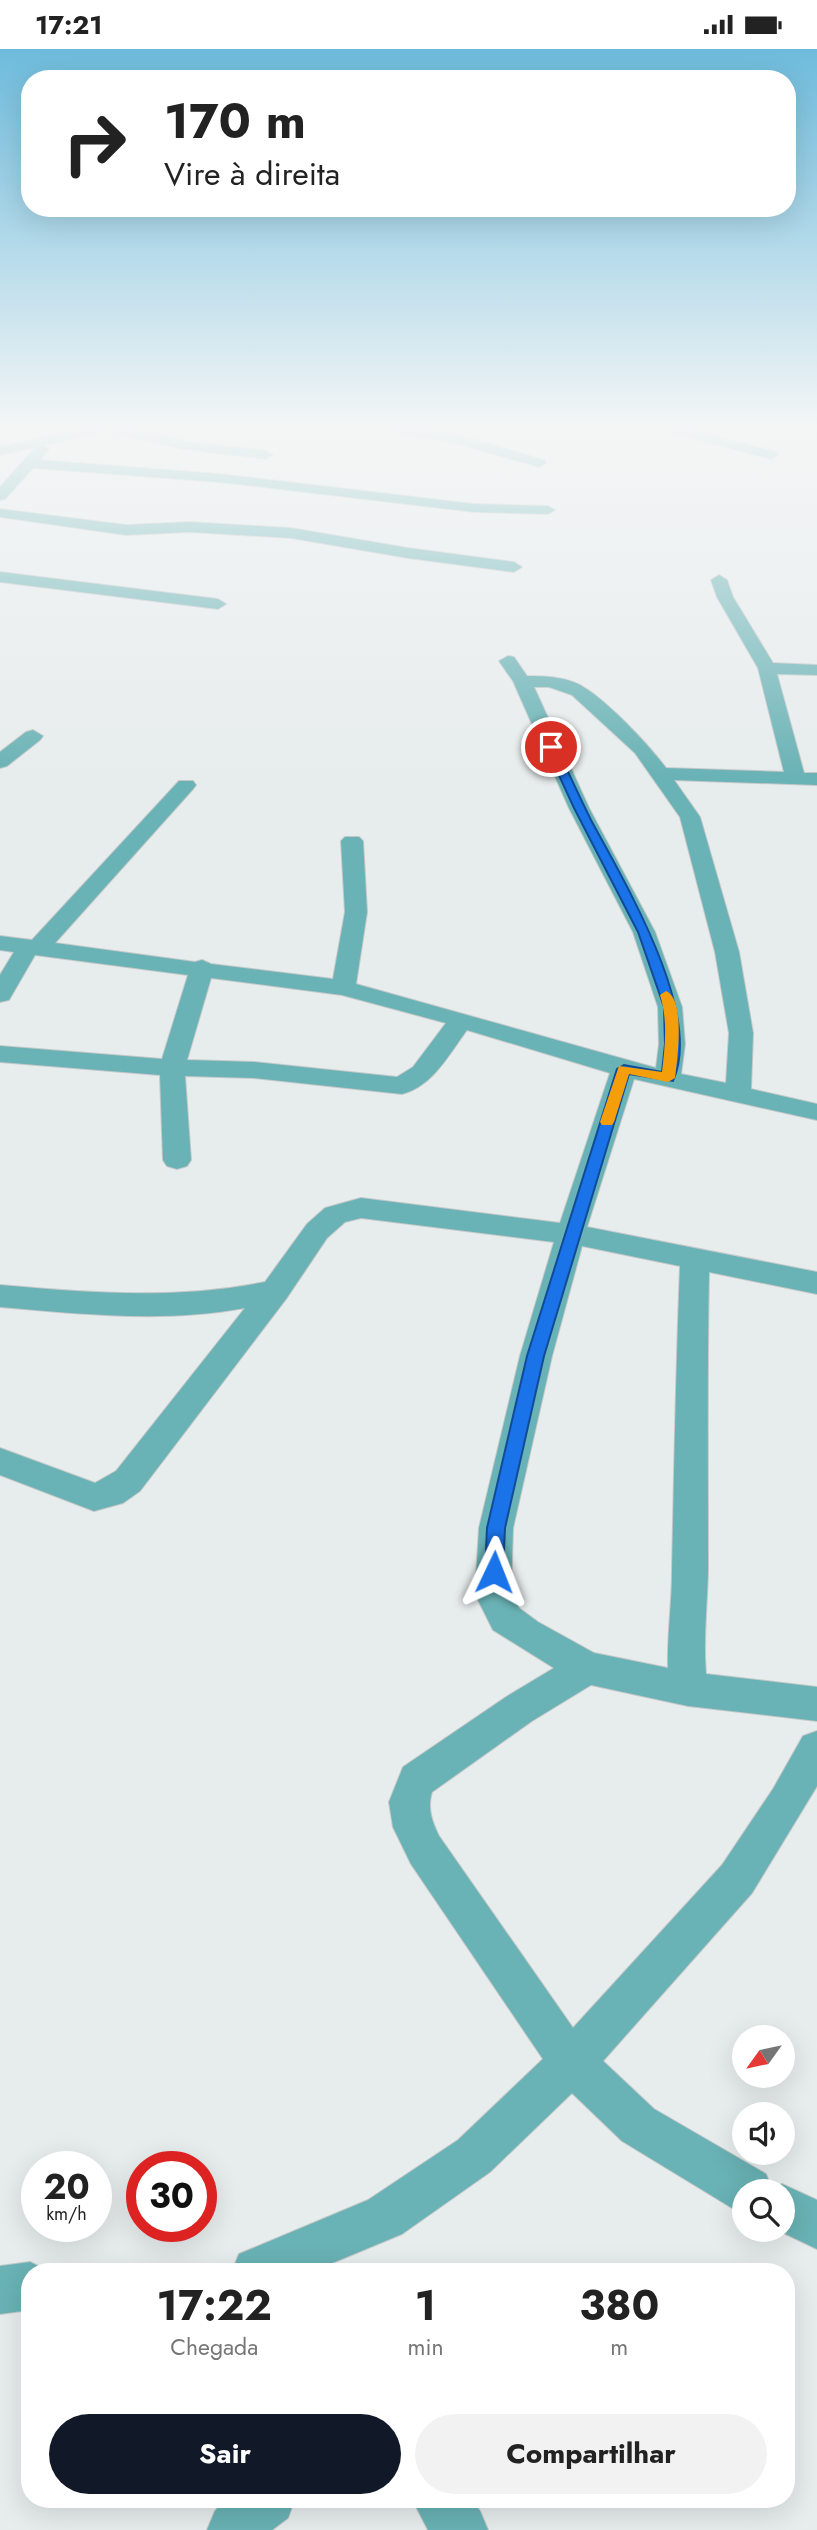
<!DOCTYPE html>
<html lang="pt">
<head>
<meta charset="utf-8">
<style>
  body { margin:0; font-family:Jost,sans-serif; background:#f2f2f2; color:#222; height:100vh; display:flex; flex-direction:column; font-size:26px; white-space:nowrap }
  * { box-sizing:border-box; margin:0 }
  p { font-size:23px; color:#767676 }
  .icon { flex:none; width:38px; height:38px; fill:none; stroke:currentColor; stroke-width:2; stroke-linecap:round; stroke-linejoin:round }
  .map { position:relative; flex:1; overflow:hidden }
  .sheet { position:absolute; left:21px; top:2214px; width:774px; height:245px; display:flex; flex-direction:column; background:#fff; border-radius:28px; box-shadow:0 7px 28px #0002 }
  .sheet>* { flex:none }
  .banner { position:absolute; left:21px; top:21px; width:775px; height:147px; border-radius:28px; box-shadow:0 7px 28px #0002; background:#fff; color:#222; overflow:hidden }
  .needle { width:46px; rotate:237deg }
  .controls { position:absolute; left:732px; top:1976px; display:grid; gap:14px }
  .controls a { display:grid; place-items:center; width:63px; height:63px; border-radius:50%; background:#fff; box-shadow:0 7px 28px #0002; font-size:35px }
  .speed { position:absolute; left:21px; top:2102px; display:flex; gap:14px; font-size:35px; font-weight:700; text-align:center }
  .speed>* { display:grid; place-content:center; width:91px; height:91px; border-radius:50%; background:#fff; box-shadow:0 7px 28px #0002; line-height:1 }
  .speed small { font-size:18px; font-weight:400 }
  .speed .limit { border:10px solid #d22; background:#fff; color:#111 }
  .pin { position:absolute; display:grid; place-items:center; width:60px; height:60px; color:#fff; margin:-30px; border:4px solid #fff; border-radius:50%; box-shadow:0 2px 7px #0007 }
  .me { position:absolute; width:77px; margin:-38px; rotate:2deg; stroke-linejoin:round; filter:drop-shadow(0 0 5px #0008) }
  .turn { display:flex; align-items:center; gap:24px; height:147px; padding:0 28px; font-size:32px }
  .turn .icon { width:91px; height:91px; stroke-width:2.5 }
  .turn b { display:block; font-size:49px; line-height:60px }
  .eta { display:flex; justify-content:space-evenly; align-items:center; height:119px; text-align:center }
  .eta b { font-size:42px; font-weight:700; line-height:49px }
  .cta { display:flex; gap:14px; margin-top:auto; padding:14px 28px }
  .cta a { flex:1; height:80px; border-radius:42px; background:#111827; color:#fff; font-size:28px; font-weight:700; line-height:80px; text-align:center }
  .cta a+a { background:#f2f2f2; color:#222 }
  .status { display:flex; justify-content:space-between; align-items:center; height:49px; padding:0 35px; background:#fff; direction:ltr }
  .status svg { height:19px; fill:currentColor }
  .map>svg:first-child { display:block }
</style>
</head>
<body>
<div class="status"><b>17:21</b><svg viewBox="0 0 49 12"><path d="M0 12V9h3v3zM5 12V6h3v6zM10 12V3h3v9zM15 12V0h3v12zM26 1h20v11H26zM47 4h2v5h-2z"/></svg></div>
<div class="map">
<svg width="817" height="2481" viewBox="0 0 817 2481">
  <rect width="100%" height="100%" fill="#e7ecec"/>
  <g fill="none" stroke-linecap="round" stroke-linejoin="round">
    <defs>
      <path id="minor" d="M82,380h23l-2,3 -59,13 5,4 -9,11 179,14 255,30 74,2 7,4 -7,4 -74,-2 -255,-30 -186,-14 -28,31 -5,1v-13l36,-40 -36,8v-8z
        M108,380h23l53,12 82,10 7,4 -7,4 -82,-10 -74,-17z
        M390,380c52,-4 104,17 154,31l2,3 -7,4 -88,-25 -54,-9z
        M667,380h21l88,23 2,3 -7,4 -102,-27z
        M0,460l126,16 64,-3 101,6 117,20 106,14 8,5 -8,5 -106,-14 -117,-20 -101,-6 -64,3 -126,-18z
        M0,523l218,27 8,5 -8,5 -218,-27z
        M719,526l8,5 6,17 40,66 44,2v10l-40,-1 27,99h13v12l-143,-5 26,37 39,135 14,81 -2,56 66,15v16l-183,-41 -47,148 230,45v22l-108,-22c-2,100 -1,200 -1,300 -1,35 -5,68 -2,102l111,13v34l-129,-15 -97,-21 -59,36 -100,71c-5,16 0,30 7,44l134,192 149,-163 51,-76 30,-53 14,-5v55l-65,107 -149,168 51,48 112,65 6,15 10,-5 35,16v49l-42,-20h7v-38h-38v21l-12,-4 -110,-67 -50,-48 -82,79 -88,62 -89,37h-81l7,-17 129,-54 90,-60 85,-81 -132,-195 -18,-37 -4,-25 14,-35 103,-70 48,-29 -61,-38 -18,-36 4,-66 41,-172 34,-114 -193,-24 -16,4 -18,16 -41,61 -146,192 -17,12 -29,8 -94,-36v-27l95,35 21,-12 129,-163c-81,15 -164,6 -245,-1v-22c89,8 177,15 265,-3l42,-58 18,-16 36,-10 199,25 50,-150 -143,-43c-18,24 -34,56 -65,64l-148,-16 -69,-2 6,84 -4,6 -10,3 -10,-3 -4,-6 -3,-85 -160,-13v-16l162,13 26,-84 -153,-20 -26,45 -9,2v-27l14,-23 -14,-2v-14l32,4 147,-159h14l3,4 -3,4 -138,154 140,19 7,-2 9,4 122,15 12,-67 -4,-71 4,-4h14l4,4 4,71 -11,72 300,84 3,-24 -1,-37 -25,-75 -64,-124 -56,-127 -14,-20 9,-5 6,1 13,19c19,0 42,1 58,12 25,16 63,56 81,80l118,4 -26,-104 -41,-71 -6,-17zM534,638h15l23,8 63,58 45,64 35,135 14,81 -3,50 -45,-9 4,-30 -3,-37 -27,-75 -66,-124zM211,929l131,17 104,28 -33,44 -16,10 -143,-15 -67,-2zM582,1197l98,20c-4,102 -6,204 -8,306 0,32 -5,63 -4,96l-74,-15 -56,-31 -19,-14 -8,-15 2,-65 39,-172z
        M33,681l10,6 -3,4 -33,26 -7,2v-16l26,-20z
        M30,2213l18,9h-18v39l-30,4v-48z
        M225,2450h70l-7,19 -16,12h-65l8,-19z
        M412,2450h59l9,12 8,19h-60z"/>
    </defs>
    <!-- minor casing -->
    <use href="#minor" stroke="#c4c8c8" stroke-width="2"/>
    <!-- minor -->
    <use href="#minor" fill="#69b2b5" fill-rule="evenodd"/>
  </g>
  <!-- sky -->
  <linearGradient id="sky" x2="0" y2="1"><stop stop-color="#6dbbdc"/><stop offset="0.52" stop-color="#f4f6f6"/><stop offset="1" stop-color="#f4f6f6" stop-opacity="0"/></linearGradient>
  <rect width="817" height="727" fill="url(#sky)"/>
  <!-- route -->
  <path fill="#1a73e8" stroke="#114b97" stroke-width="2" d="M548,696l8,2c12,24 23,49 35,73 32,60 113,193 82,261l-44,-7 -85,282 -39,172 -2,44 -2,6 -7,2 -7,-2 -2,-6 2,-44 40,-172 90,-287 7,-4 38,7 3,-28 -1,-37 -26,-75 -64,-124 -28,-61z"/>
  <!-- slow -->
  <path fill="#f59e0b" d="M666,942c20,8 11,69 9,87l-7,4 -39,-8 -15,48 -2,3h-10l-2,-3 19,-56 43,6c3,-25 6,-52 -2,-77z"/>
</svg>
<div class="controls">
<a><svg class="needle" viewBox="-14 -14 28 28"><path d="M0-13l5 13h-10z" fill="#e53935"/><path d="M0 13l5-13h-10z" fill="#767676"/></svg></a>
<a><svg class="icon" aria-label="sound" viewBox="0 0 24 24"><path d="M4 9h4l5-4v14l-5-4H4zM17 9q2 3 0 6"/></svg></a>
<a><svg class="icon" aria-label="search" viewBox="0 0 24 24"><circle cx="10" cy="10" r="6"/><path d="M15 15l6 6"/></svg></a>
</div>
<div class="speed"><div>20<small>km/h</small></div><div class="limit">30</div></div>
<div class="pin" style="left:551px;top:698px;background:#d93025"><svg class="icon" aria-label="arrive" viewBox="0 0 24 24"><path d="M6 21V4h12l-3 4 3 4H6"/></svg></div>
<svg class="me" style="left:494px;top:1523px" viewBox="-20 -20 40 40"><path d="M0-17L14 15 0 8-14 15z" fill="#1a73e8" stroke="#fff" stroke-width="4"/></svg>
<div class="banner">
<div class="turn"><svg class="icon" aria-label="right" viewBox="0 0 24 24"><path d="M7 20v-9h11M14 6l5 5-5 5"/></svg><div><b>170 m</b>Vire à direita</div></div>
</div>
<section class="sheet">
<div class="eta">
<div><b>17:22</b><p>Chegada</p></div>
<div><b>1</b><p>min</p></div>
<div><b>380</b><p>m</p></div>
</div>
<div class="cta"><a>Sair</a><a>Compartilhar</a></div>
</section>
</div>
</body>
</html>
